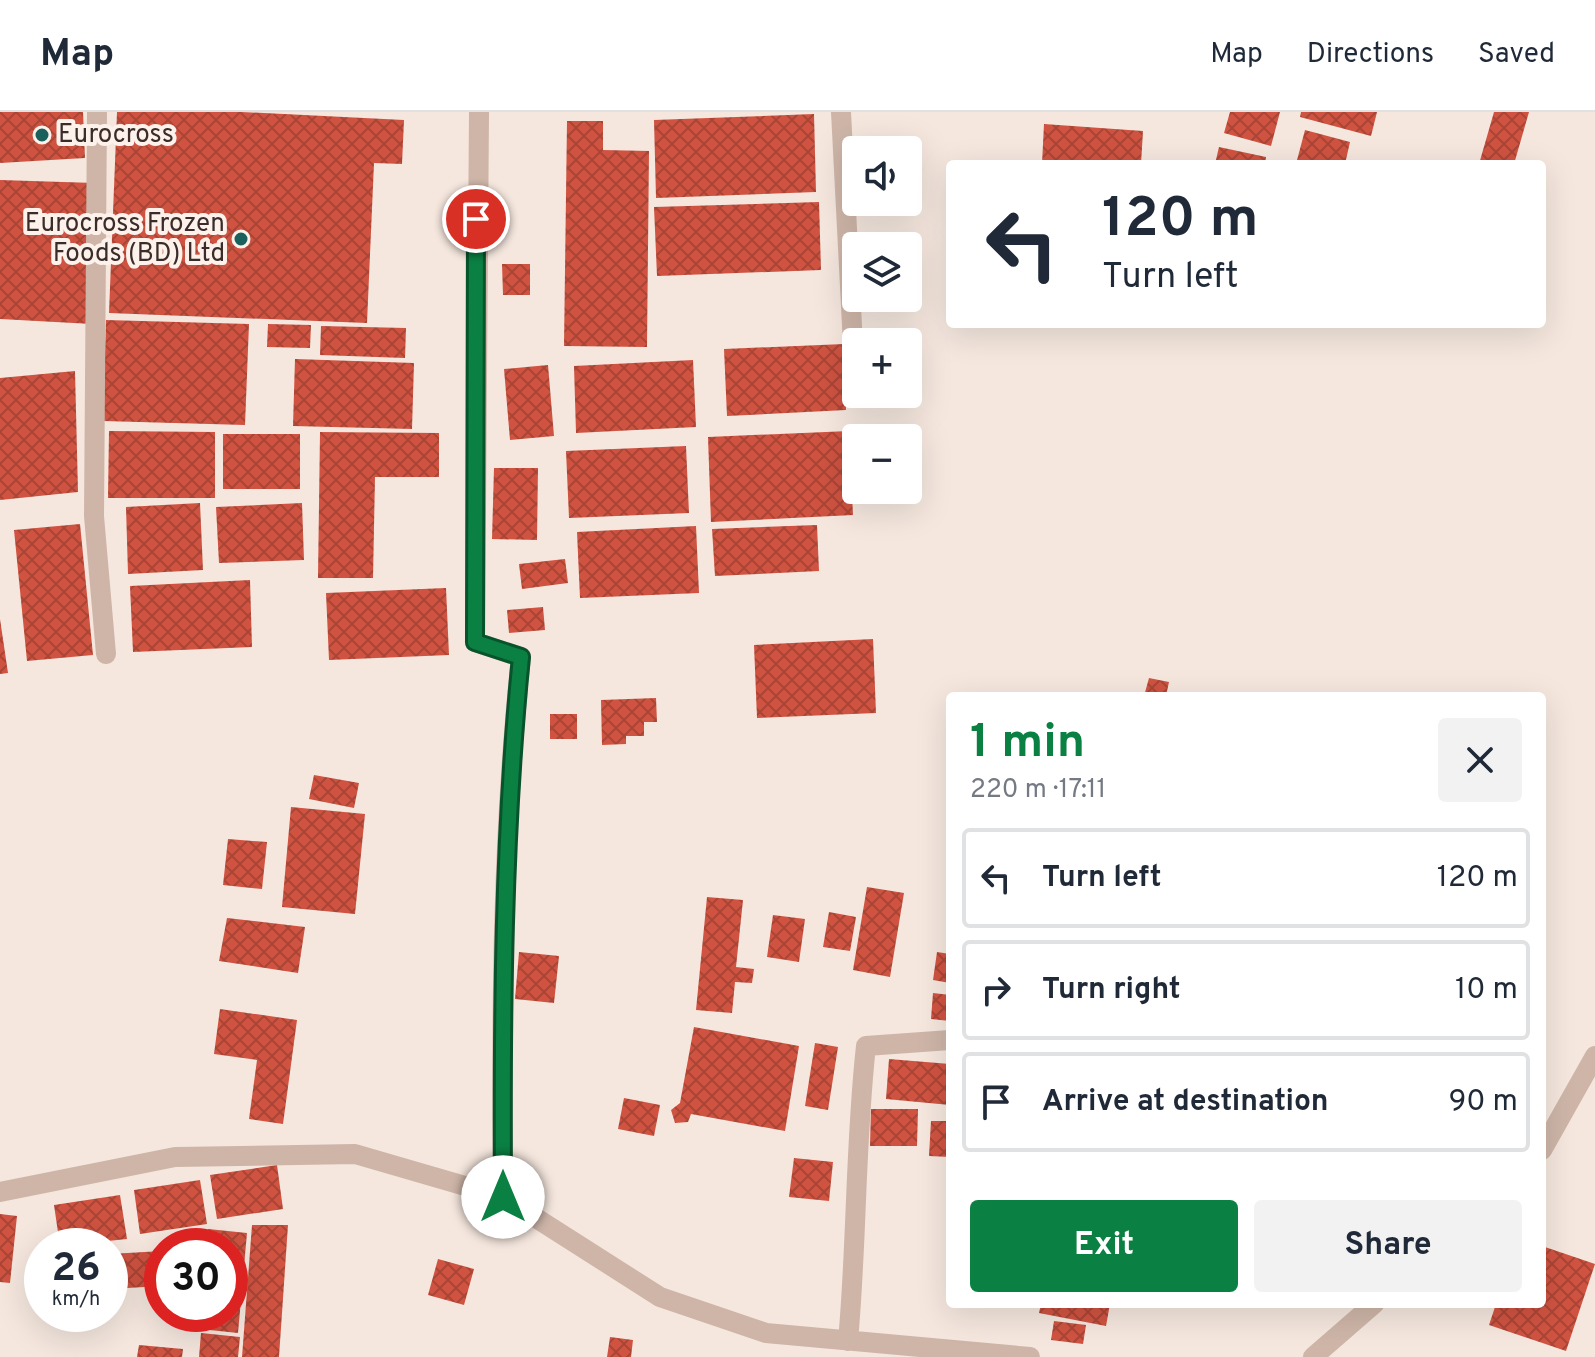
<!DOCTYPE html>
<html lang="en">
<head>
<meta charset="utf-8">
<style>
  body { margin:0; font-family:Overpass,sans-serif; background:#f2f2f3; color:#1f2937; height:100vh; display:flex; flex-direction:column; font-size:30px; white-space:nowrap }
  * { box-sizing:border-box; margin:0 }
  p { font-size:26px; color:#747a83 }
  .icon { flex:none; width:44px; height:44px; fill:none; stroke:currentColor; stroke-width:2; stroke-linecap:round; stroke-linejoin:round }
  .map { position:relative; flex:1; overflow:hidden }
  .side { position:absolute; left:946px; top:580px; width:600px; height:616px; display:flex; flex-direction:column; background:#fff; border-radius:8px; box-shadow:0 8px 32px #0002 }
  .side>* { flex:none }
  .top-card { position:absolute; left:946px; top:48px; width:600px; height:168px; border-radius:8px; box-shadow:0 8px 32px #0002; background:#fff; color:#1f2937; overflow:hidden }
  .buttons { position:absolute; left:842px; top:24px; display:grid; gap:16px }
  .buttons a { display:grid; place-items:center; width:80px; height:80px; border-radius:8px; background:#fff; box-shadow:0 8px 32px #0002; font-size:40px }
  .speed { position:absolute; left:24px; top:1116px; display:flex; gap:16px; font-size:40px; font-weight:700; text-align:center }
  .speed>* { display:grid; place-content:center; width:104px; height:104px; border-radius:50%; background:#fff; box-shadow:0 8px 32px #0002; line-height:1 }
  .speed small { font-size:20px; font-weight:400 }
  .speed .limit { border:12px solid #d22; background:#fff; color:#111 }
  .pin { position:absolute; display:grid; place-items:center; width:68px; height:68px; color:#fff; margin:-34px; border:4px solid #fff; border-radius:50%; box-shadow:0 2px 8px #0007 }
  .me { position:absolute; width:88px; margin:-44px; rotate:0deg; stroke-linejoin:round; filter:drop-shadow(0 0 6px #0008) }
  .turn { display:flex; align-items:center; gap:28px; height:168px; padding:0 24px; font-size:36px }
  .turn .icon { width:104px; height:104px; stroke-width:2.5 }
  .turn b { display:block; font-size:56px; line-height:68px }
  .round { display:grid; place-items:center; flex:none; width:84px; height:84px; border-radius:8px; background:#f2f2f3 }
  .headline { display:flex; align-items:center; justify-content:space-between; height:136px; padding:0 24px }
  h1 { font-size:48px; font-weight:700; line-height:60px; color:#0b8043 }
  .primary-button { display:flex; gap:16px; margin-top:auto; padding:16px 24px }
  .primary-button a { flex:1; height:92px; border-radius:8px; background:#0b8043; color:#fff; font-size:32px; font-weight:700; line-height:92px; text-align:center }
  .primary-button a+a { background:#f2f2f3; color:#1f2937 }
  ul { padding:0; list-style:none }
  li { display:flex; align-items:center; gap:24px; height:100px; margin:0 16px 12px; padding:0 8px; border:4px solid #e0e1e3; border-radius:8px }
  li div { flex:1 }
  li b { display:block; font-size:30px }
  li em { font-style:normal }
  header { display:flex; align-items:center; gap:48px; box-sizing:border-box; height:112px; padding:0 40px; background:#fff; border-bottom:2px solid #e0e1e3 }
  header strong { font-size:38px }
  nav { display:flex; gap:44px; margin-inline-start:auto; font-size:28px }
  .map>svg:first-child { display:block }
</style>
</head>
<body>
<header>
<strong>Map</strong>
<nav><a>Map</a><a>Directions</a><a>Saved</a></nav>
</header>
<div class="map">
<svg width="1595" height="1245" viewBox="0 0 1595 1245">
  <defs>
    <pattern id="building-cross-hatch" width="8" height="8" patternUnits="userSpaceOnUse" patternTransform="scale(2)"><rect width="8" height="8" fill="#d05341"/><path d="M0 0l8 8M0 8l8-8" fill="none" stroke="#aa4536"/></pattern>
  </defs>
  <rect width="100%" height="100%" fill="#f5e7de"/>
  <!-- building -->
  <path fill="url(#building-cross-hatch)" d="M0,0h83l2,46 -85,5z
    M117,0h125l162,8 -2,44 -28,-1 -7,160 -258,-10z
    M1230,0h50l-9,34 -47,-13z
    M1301,0h76l-6,24 -71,-19z
    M1494,0h35l-15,52h-35z
    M814,2l2,78 -160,6 -2,-78z
    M567,9h36v29l46,1 -2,196 -83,-1z
    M1044,12l99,7 -2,33h-99z
    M1305,18l45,12 -5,22h-49z
    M1219,35l47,10 -1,7h-50z
    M0,68l95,3 -3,141 -92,-5z
    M819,90l2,68 -164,6 -3,-69z
    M502,152h28v31h-27z
    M106,208l143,4 -4,101 -142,-4z
    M268,212l43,1 -1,23 -43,-1z
    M321,214l85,2 -1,30 -85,-3z
    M844,232l2,66 -119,6 -3,-67z
    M295,247l119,4 -2,66 -119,-3z
    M693,248l3,67 -120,6 -2,-67z
    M548,253l6,71 -44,4 -6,-71z
    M75,259l3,121 -78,8v-122z
    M109,319l106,1v66h-107z
    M849,319l4,84 -142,7 -3,-85z
    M320,320l119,1v44h-64l-2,101h-55z
    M223,322h77v55h-77z
    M686,334l3,67 -120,5 -3,-67z
    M494,356h44l-1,72 -45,-1z
    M200,391l3,67 -75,4 -2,-67z
    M302,391l2,57 -85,3 -3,-56z
    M80,412l13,131 -66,6 -13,-131z
    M817,413l2,46 -104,5 -3,-47z
    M696,414l3,67 -119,5 -3,-66z
    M565,447l3,24 -46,6 -3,-25z
    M250,468l2,67 -119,5 -3,-66z
    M446,476l3,67 -120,5 -3,-67z
    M543,495l2,23 -36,3 -2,-23z
    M0,507l8,54 -8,1z
    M873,527l3,74 -119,5 -3,-73z
    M1149,566l20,4 -3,14h-22z
    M656,586l1,24h-13v14h-18v8l-24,1 -1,-45z
    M550,602h27v25h-27z
    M314,663l45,8 -5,25 -45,-9z
    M291,695l74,7 -10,100 -73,-7z
    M228,727l39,3 -5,47 -39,-4z
    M867,775l37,6 -14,84 -37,-7z
    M707,785l36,3 -7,67 18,2 -2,14 -17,-1 -3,31 -36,-3z
    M829,800l27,5 -6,34 -27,-4z
    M773,803l32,4 -6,43 -32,-5z
    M227,806l78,9 -7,46 -79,-12z
    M519,840l40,4 -5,47 -39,-4z
    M937,840l13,2v29l-17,-3z
    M933,881l17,2v26l-19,-2z
    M220,897l77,11 -14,104 -34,-5 8,-59 -43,-6z
    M694,915l105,19 -14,85 -94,-17 -3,8 -13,1 -4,-13 9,-7z
    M815,931l23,4 -10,63 -23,-4z
    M889,947l61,5v41l-64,-6z
    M624,986l36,7 -6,31 -36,-7z
    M871,997h47l-1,37h-47z
    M931,1009h19v36l-21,-1z
    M794,1046l39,4 -4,39 -40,-4z
    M277,1053l6,44 -66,10 -7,-44z
    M200,1068l7,44 -67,10 -6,-44z
    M120,1083l7,44 -67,7 -6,-41z
    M0,1102l17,2 -7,67 -10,-1z
    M252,1113h36l-9,132h-37z
    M208,1117l39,4 -9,100 -38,-4 1,-15h29v-68h-23z
    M1542,1134l53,18 -29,87 -77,-26 7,-21h46z
    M162,1139v35l-52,3v-35z
    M438,1147l36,10 -10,36 -36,-10z
    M1041,1192h69l-4,22 -67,-13z
    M1054,1209l32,4 -3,19 -32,-4z
    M201,1221l39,4 -2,20h-39z
    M610,1225l23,3 -2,17h-24z
    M139,1233l44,4 -1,8h-45z"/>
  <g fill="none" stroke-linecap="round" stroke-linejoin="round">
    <!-- street -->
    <path stroke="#ceb5a8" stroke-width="20" d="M97,0l-3,404 12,138
      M479,0l-4,530 46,15c-19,179 -20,360 -18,540
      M841,0l12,233
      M1542,1038l53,-94
      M0,1080l175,-35 180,-3 148,43 157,100 106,36 264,24
      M848,1229c9,-98 7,-197 18,-295l84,-6
      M1313,1245l61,-53"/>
  </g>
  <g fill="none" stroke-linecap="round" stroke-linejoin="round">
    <defs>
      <path id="route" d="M476,107l-1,423 46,15c-18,179 -19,360 -18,540"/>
    </defs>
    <!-- route casing -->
    <use href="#route" stroke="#07532c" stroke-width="20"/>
    <!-- route -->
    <use href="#route" stroke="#0b8043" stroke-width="14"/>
  </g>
  <!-- markers -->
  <g fill="#1a605d" stroke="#fcf2eb" stroke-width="3">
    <circle cx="42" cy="23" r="8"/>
    <circle cx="241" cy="127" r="8"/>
  </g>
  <g text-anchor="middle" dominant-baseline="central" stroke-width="8" stroke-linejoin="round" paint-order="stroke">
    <!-- poi labels -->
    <g font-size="26" fill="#3b2c29" stroke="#fcf2eb" text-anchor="start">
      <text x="58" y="23">Eurocross</text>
      <text x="225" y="112" text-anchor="end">Eurocross Frozen<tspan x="225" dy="30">Foods (BD) Ltd</tspan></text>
    </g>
  </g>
</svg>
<div class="buttons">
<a><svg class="icon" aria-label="sound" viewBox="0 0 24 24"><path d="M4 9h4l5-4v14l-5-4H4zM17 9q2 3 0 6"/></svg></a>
<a><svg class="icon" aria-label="layers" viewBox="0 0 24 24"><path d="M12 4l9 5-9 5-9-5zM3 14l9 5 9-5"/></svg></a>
<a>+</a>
<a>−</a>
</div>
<div class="speed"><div>26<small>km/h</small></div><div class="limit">30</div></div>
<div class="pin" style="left:476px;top:107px;background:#d93025"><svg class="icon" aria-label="arrive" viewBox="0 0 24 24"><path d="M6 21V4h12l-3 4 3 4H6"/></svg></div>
<svg class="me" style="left:503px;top:1085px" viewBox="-20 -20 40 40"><circle r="19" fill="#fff"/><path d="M0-13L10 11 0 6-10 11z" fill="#0b8043"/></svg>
<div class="top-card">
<div class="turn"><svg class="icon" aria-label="left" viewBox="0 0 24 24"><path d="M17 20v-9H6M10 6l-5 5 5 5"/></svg><div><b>120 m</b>Turn left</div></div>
</div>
<section class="side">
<div class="headline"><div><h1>1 min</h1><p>220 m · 17:11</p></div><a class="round"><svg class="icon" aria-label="close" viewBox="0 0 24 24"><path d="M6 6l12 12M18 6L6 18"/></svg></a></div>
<ul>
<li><svg class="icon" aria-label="left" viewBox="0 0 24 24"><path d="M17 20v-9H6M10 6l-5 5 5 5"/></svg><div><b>Turn left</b></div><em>120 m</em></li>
<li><svg class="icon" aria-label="right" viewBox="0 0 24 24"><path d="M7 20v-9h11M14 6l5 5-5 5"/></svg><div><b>Turn right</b></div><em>10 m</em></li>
<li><svg class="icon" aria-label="arrive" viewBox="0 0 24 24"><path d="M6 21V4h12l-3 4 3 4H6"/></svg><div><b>Arrive at destination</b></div><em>90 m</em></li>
</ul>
<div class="primary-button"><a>Exit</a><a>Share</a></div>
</section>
</div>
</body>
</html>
